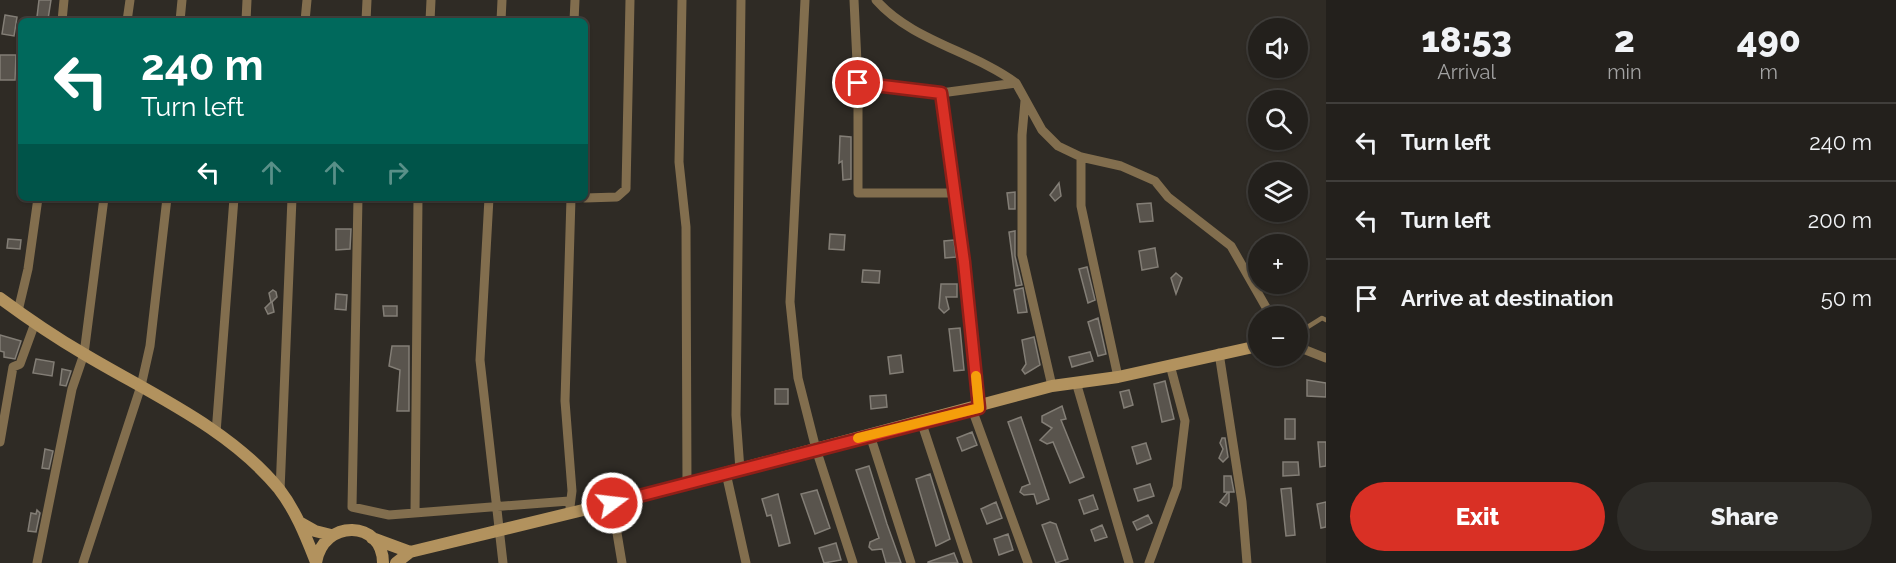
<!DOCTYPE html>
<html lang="en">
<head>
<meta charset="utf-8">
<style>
  body { margin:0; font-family:Raleway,sans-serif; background:#2f2d29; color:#f1f3f6; height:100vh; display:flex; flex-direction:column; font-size:22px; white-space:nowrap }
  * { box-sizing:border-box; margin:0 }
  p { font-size:20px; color:#a3a3a3 }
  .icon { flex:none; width:33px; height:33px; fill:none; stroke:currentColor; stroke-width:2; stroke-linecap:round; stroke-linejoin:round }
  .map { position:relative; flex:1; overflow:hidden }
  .details { display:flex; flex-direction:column; background:#23201c; width:570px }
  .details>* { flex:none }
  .hud { position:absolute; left:18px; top:18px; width:570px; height:183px; border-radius:9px; box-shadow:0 2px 4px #0004,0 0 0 2px #403e3b; background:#00695c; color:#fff; overflow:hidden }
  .controls { position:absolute; left:1248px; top:18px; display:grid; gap:12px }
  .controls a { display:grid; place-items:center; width:60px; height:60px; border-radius:50%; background:#23201c; box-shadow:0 2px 4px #0004,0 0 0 2px #403e3b; font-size:30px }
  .pin { position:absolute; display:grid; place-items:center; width:51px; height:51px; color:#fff; margin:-26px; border:3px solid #fff; border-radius:50%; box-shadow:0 2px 6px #0007 }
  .me { position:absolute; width:66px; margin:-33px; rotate:75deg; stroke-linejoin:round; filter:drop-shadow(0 0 4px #0008) }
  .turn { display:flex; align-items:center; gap:21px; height:126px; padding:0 24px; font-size:27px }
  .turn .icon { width:78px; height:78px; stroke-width:2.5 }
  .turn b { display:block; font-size:42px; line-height:51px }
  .lanes { display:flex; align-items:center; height:57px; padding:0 24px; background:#0003; justify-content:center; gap:30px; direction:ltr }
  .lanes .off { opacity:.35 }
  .eta { display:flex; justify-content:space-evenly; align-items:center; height:102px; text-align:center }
  .eta b { font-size:36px; font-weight:800; line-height:42px }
  .cta { display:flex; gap:12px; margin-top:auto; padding:12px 24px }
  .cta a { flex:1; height:69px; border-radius:36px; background:#d93025; color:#fff; font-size:24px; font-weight:800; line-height:69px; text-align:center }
  .cta a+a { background:#2f2d29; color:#f1f3f6 }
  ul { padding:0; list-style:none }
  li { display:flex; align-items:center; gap:18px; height:78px; padding:0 24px; border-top:2px solid #403e3b }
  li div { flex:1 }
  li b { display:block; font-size:22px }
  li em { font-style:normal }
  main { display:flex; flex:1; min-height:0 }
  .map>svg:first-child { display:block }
</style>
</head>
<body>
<main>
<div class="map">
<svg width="1326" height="563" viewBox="0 0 1326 563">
  <rect width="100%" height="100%" fill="#2f2b25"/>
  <!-- building -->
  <path fill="#59544d" stroke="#837e76" stroke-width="1.5" d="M39,0h12l-3,19 -11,-2z
    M5,15l12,2 -3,19 -12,-2z
    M0,55h16l-1,25h-15z
    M840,136l11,1v42l-8,1 -1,-19 -3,2z
    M1059,183l2,13 -6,5 -5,-6z
    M1015,192v17h-6l-2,-16z
    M1151,203l2,18 -13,1 -3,-18z
    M336,229h15l-1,20 -14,1z
    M1015,231v25l7,29 -6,1 -7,-54z
    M830,234l15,1 -1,15 -15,-1z
    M8,239l13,1 -1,9 -13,-1z
    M954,240l2,17 -11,1 -1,-17z
    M1155,248l3,19 -16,3 -3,-19z
    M1087,267l8,33 -7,3 -9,-34z
    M863,270l17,1 -1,12 -17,-1z
    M1176,273l6,5 -6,16 -5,-16z
    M941,284h16v13h-11l3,12 -5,4 -5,-5z
    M1023,288l4,24 -9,1 -4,-23z
    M273,290l3,2 1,5 -5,5 2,10 -6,2 -3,-6 6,-6 -2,-9z
    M336,294l11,1 -1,15 -11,-1z
    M383,306h14v10h-13z
    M1098,318l8,36 -8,2 -10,-34z
    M960,328l4,42 -10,1 -5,-42z
    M0,335l21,6 -6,18 -11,-2v-5l-4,-1z
    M1034,337l6,28 -15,9 -3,-4 4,-6 -4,-24z
    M392,346h17v65h-12l3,-41 -11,-4z
    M1090,352l3,9 -21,6 -3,-10z
    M901,355l2,17 -13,2 -2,-17z
    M36,359l18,3 -2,14 -19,-3z
    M62,369l9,2 -5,15 -6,-1z
    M1307,380l19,3v14l-19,-1z
    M1165,381l9,38 -12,3 -8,-38z
    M775,389h13v15h-13z
    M1129,390l4,15 -9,3 -4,-16z
    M886,395l1,12 -16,2 -1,-13z
    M1062,406l4,13 -5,1 23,57 -14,6 -17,-41 -6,2 -7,-4 12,-12 -10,-6v-6z
    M1021,417l28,82 -12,5 -3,-10 -10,1 -4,-3 2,-5 8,-3 -22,-62z
    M1285,419h10v20h-10z
    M972,432l5,13 -15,6 -5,-13z
    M1222,438h3l3,19 -5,5 -4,-4 4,-9 -3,-6z
    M1318,442h8v24l-6,1z
    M1146,443l5,16 -14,5 -5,-17z
    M45,449l8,2 -4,18 -7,-1z
    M1283,462h15l1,13 -16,1z
    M869,466l18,58 14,39h-15l-4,-14 -10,1 -3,-3 1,-5 9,-4 -23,-68z
    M930,474l20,65 -14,7 -20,-67z
    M1224,476h7l3,16h-5v10l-3,4 -6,-4 8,-10h-4z
    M1150,484l4,12 -16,5 -4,-12z
    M1291,488l4,47 -9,1 -5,-47z
    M817,490l13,38 -15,6 -14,-40z
    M778,494l12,49 -11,3 -8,-31 -4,1 -5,-17z
    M1093,495l5,14 -14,5 -5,-14z
    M996,502l6,16 -15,6 -6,-15z
    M1326,502v25l-5,1 -4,-24z
    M37,510l3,3 -4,19 -8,-1 3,-18 5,1z
    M1148,515l4,8 -15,7 -4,-8z
    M1050,522l6,2 12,35 -12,4 -14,-38z
    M1102,525l5,12 -12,4 -4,-11z
    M1008,534l5,16 -14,5 -5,-16z
    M836,543l5,17 -17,3 -5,-15z
    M954,553l4,10h-30v-1z"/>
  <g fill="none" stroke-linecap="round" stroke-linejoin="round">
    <!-- lane -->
    <path stroke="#826e4e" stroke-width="4.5" d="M1298,333l24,-15 4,2"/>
    <!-- street -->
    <path stroke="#826e4e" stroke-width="9" d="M682,0l-3,162 7,65 1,257
      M805,0l-15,302 8,76 18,71 37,114
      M854,0l4,83 83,10 75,-10 26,47 16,16 23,11 40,9 34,15 13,16 63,49 40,70
      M876,0c36,41 97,51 140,83
      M62,21l2,-21
      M127,21l3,-21
      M180,21l2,-21
      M246,21l1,-21
      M305,21l2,-21
      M366,21l1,-21
      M430,21l1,-21
      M501,21l1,-21
      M574,21l1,-21
      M858,83v110h97
      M941,93l23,169 15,145
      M1025,101l-3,34v120l30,131
      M1081,157v49l37,171
      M358,198l-6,309 37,8 180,-14
      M489,198l-9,162 23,203
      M585,198l32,-1 9,-8 4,-189
      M18,311l10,-42 10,-71
      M1298,347l28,11
      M1219,353l23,149 5,61
      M1076,382l53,181
      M972,409l56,154
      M921,421l47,142
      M216,433l18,-235
      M870,435l41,128
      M0,442l13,-75 7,-3 15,-41
      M740,470l-4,-55 5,-415
      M726,473l20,90
      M280,491l12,-293
      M612,503l10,60
      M570,507l2,-16 -7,-90 6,-203
      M415,513l3,-315
      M37,563l35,-174 12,-35 20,-156
      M83,563l58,-177 9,-40 17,-148
      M1149,563l28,-76 8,-66 -15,-56"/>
    <!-- secondary -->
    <path stroke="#b2925e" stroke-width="12" d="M0,298c27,20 55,39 84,56 67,40 145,74 195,135 17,22 27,48 37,73
      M299,522l16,9 16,4
      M372,538l38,14
      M316,563c7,-45 67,-43 67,0
      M396,563l14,-11 202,-49 440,-117 66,-9 140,-31"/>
  </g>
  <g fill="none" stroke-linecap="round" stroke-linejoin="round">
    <defs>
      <path id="route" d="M612,503l367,-95 -15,-146 -23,-169 -83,-10"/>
    </defs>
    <!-- route casing -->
    <use href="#route" stroke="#8d1f18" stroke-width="15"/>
    <!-- route -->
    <use href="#route" stroke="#d93025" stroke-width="10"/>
    <!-- slow -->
    <path stroke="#f59e0b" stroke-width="10" d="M858,438l121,-30 -3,-32"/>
  </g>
</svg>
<div class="controls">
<a><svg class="icon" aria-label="sound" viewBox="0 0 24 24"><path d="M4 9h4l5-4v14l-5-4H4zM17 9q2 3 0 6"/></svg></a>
<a><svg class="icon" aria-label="search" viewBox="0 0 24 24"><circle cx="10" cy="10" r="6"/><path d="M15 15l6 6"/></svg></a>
<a><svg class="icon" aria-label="layers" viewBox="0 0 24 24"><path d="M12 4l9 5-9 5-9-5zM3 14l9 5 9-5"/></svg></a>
<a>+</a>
<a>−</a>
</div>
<div class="pin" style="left:858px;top:83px;background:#d93025"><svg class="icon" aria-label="arrive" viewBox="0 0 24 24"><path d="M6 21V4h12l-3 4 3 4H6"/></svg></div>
<svg class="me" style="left:612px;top:503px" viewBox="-20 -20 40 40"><circle r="17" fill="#d93025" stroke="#fff" stroke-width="3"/><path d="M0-11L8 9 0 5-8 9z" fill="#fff"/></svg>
<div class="hud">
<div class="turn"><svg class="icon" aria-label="left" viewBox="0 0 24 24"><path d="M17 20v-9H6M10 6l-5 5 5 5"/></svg><div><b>240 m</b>Turn left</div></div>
<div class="lanes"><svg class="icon" aria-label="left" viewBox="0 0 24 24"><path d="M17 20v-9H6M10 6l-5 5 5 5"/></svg><svg class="icon off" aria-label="ahead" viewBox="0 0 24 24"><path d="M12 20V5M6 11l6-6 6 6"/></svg><svg class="icon off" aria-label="ahead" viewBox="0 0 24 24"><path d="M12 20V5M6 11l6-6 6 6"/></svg><svg class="icon off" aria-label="right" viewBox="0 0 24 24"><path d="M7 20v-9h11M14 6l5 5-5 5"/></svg></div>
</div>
</div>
<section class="details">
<div class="eta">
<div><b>18:53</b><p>Arrival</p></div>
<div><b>2</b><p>min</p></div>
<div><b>490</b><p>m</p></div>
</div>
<ul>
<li><svg class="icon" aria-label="left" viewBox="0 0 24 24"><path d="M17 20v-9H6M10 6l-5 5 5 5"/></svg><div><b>Turn left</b></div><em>240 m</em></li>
<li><svg class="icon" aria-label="left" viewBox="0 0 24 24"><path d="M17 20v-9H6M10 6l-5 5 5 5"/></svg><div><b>Turn left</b></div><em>200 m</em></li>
<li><svg class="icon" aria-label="arrive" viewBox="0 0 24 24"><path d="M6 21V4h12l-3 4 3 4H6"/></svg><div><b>Arrive at destination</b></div><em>50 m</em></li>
</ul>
<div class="cta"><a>Exit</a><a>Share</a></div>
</section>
</main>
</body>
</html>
